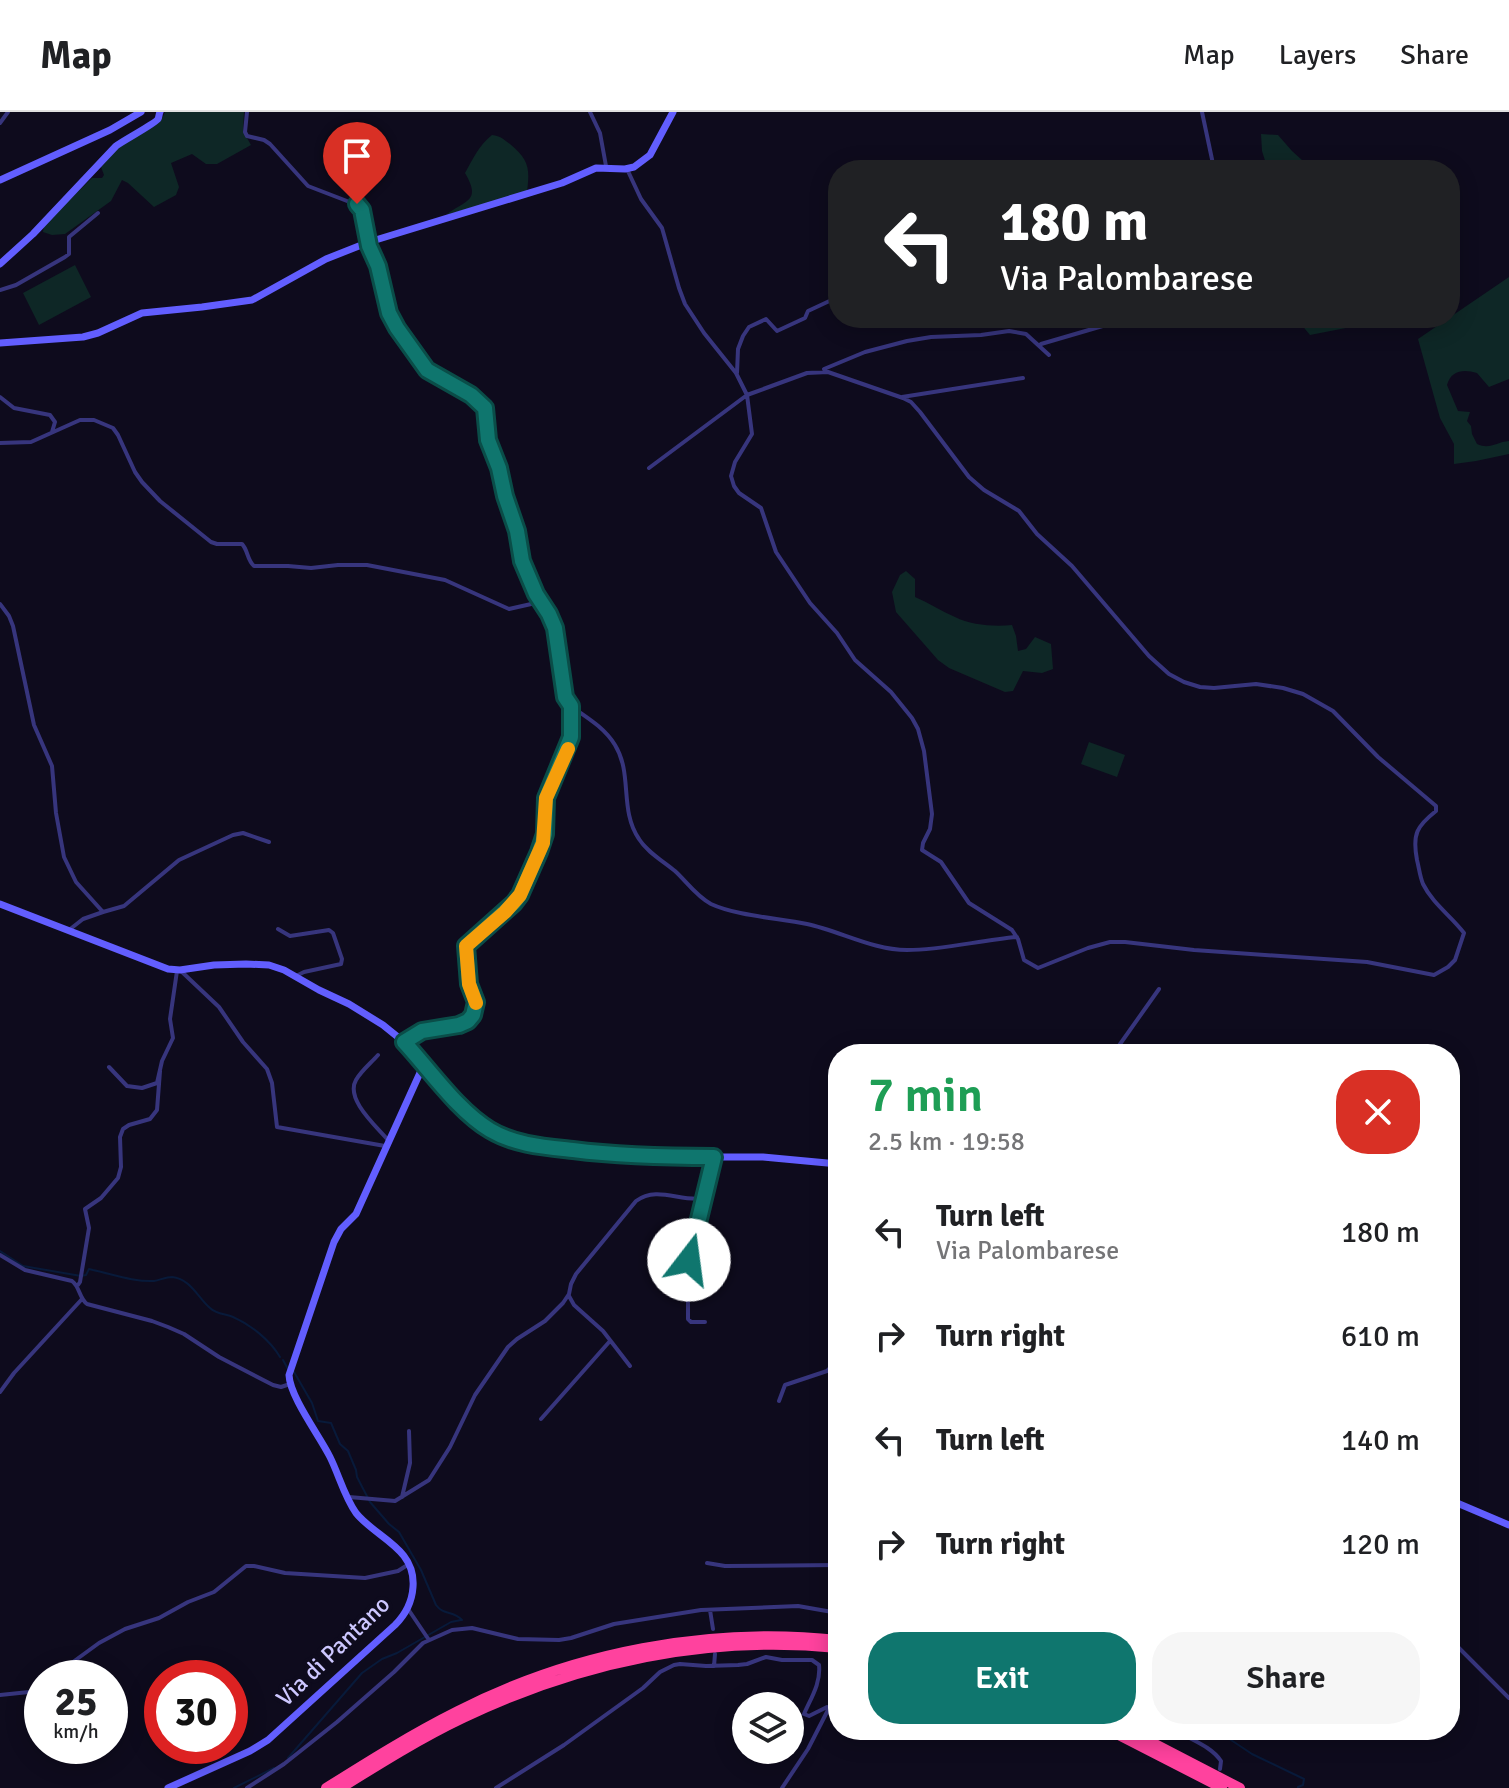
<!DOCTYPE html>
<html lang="en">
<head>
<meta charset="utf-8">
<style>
  body { margin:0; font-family:Signika,sans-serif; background:#f6f6f6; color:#202124; height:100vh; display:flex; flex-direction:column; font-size:30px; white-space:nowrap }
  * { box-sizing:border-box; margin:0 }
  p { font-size:26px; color:#757577 }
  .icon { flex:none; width:44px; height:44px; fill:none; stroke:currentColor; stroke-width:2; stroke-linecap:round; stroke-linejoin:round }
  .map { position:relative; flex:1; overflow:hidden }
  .drawer { position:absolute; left:828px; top:932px; width:632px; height:696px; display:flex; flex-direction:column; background:#fff; border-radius:32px; box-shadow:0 4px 20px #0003 }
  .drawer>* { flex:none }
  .banner { position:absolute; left:828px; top:48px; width:632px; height:168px; border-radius:32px; box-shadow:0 4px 20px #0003; background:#202124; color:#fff; overflow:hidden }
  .fabs { position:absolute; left:732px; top:1580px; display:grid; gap:16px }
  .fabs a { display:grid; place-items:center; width:72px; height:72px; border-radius:50%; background:#fff; box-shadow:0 4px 20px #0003; font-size:40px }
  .speed { position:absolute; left:24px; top:1548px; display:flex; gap:16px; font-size:40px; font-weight:700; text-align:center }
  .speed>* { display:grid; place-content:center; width:104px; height:104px; border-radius:50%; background:#fff; box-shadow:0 4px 20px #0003; line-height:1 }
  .speed small { font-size:20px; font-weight:400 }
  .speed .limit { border:12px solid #d22; background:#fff; color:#111 }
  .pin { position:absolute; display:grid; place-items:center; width:68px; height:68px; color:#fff; margin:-82px -34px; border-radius:50% 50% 50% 0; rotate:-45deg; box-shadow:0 0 8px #0007 }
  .pin .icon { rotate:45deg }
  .me { position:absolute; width:88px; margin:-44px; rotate:15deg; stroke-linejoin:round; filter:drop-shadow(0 0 6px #0008) }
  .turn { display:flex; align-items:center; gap:28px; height:168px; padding:0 40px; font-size:36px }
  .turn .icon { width:104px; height:104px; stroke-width:2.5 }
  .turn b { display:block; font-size:56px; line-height:68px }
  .round { display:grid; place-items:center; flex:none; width:84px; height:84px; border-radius:32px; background:#f6f6f6 }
  .head { display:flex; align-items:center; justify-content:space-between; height:136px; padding:0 40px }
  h1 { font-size:48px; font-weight:600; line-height:60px; color:#1e9e55 }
  .primary-button { display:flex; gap:16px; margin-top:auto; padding:16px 40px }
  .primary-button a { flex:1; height:92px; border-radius:32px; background:#0f766e; color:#fff; font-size:32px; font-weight:600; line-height:92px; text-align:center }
  .primary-button a+a { background:#f6f6f6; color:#202124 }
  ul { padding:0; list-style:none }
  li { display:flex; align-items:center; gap:24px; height:104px; padding:0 40px }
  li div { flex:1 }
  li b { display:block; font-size:30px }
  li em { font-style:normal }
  header { display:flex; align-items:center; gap:48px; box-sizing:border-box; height:112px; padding:0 40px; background:#fff; border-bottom:2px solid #e0e0e0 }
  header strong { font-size:38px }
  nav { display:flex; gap:44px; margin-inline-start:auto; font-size:28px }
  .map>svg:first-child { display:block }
</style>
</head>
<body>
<header>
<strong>Map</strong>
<nav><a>Map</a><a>Layers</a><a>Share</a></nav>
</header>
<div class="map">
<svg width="1509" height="1676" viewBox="0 0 1509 1676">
  <rect width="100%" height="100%" fill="#0e0b1d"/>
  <!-- green -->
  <path fill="#0e2726" d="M165,0h79l-1,19 8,14 -34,19h-11l-14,-10 -21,9 8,24 -3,8 -22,12 -26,-24 -6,-3 -11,21 -46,33 -13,1 -9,-3 1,-7 48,-47h10l2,-3 -3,-8c8,-8 14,-18 23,-25 14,-12 34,-10 41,-30z
    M1261,22l17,1 14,16 21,19h-45l-6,-19z
    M492,23c9,1 11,4 18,9 19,16 20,24 17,48l-81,23c19,-15 36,-13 19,-42 8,-14 14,-28 27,-38z
    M75,153l16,32 -52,28 -16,-32z
    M1509,165v102l-20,8 -12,-14c-13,-4 -26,-3 -30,12l11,26 12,1 -3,9 4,5 1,8 5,10c13,6 19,-2 32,-3v13l-33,7 -22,3v-20l-14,-26 -22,-79z
    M1296,206h101l-87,17z
    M906,459l9,8v18c14,6 26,14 40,20 16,8 39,10 57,8l4,11 2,15 8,-2 9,-12 16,7 2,25 -11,4 -19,-2 -10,20 -8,1 -56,-24 -11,-8 -42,-48 -4,-20 8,-17z
    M1089,630l36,13 -8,22 -36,-13z"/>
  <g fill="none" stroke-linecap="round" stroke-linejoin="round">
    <!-- stream -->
    <path stroke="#081a3a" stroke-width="2" d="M0,1139l23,15 58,10 5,-1 3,-6 4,1c19,4 41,12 61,11 6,-1 12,-4 18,-4 19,2 26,21 38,31 6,6 16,6 23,9 18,8 37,23 47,40
      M283,1248l5,9
      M294,1260l18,31 6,18 13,2 9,21 8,7 8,19 1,7 13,25 19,22 10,8 22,38 15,35c8,11 17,5 26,15
      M1216,1618l36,24 52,25 -1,6 -5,2v1
      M288,1646l74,-85 20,-14 15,-6 54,-31 10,-2
      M234,1676l40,-20"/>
    <!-- street -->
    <path stroke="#37357d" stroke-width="4" d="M247,0l-2,20 2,4 17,4 6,4 38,42 52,20 9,40 9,23 11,41 7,16 29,42 11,8 33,18 16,14 3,32 10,26 7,30 13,39 4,26 15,35 13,21 5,11 11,72 3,5c17,12 35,22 46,40 18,29 4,65 24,94 8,13 24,22 36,32 12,11 21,25 36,33 26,12 67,14 96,20 33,7 66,26 100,26 37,0 73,-10 110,-13
      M590,0l10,21 6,33
      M0,11l8,-11
      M627,57l14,30 21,29 17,60 6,16 19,29 32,40 11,22 5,39 -17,28 -4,14 3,10 5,7 22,15 15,44 34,51 27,30 18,27 36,32 21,26 6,11 6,22 8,63 -2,15 -7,14 -1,7 19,12 28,41 43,27 6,9 6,21 14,8 50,-20 22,-6h15l69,8 173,12 67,13 14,-8 7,-7 9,-27c-13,-17 -31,-29 -41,-49 -3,-7 -4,-16 -6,-24 -5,-26 0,-34 19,-49v-5l-58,-49 -45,-46 -30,-17 -20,-6 -27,-4 -42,4 -14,-1 -16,-5 -15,-8 -20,-18 -77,-90 -35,-32 -18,-23 -35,-21 -15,-13 -49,-65 -9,-10 -8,-4 -75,-26 -21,1 -60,22 -98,73
      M1199,58l14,-6 -11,-52
      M0,178l16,-5 49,-28 4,-3v-17l29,-24
      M1041,232l89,-26
      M824,257l41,-17 42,-11 24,-4 50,-2 28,-4 17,3 23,21
      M737,261l1,-24 5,-13 6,-9 17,-8 11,12 28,-13 3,-7 30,-14
      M0,285l14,11 36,7 5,7 -3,10
      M902,285l121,-19
      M0,331l31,-1 49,-22h14l19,8 5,7 17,37 7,10 18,19 51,41 6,2h25c6,6 5,16 12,22h34l23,2 27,-3h29l78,15 64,29 31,-7
      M0,492l9,12 4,10 21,99 18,41 4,47 8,44 12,25 27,30 -20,7 -14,11
      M103,800l21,-6 55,-46 54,-25 10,-2 26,9
      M278,817l12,7 39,-6 4,3 9,26 -1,5 -37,8 -8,4
      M182,860l37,35 24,35 24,27 5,14 5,44 108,19
      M404,930l20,-12 37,-6 12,-9 3,-15 -7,-18 -3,-36 51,-46 21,-46 6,-17 3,-41 24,-56 1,-17 -1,-17
      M1113,942l46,-65
      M378,943c-7,8 -17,16 -22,25 -11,19 20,46 32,60
      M109,955l18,19 15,2 15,-5 5,-22 11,-23 -3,-19 7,-48
      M0,1143l25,15 47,11c8,6 7,17 15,23l65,17 16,6 16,7 35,23 54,28 8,2 9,-3
      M78,1173l2,-3 9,-54 -4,-19 16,-11 17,-20 3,-11 -1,-30 3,-8 6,-4 21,-6 7,-9 3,-39
      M569,1184l5,9 29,26 27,35
      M705,1210h-14l-3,-3v-52l26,-109
      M0,1280l14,-19 68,-74
      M779,1289l6,-16 42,-14 11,-11
      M541,1307l69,-78
      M349,1385l46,4 34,-21 21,-33 25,-52 33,-48 9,-8 28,-18 18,-18 6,-9 2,-10 5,-10 60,-73c22,-16 45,2 69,-3
      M402,1385l8,-34 -1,-32
      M707,1451l18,3 113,-1
      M835,1452l3,-13
      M408,1497l21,31
      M710,1498l3,19
      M1450,1527l59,59
      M714,1554l1,-12
      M51,1566l48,-35 26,-14 34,-11 29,-16 26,-10 32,-26h8l31,7 80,5 33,-7 11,-7
      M0,1583l29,-3 13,-6
      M1175,1618c16,10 36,16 46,31l-1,8
      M247,1676l37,-24 53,-42 57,-50 29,-29 29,-13 20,-2 46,11 41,1 12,-2 43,-14 87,-14 97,-4 40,7
      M496,1676l68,-43 79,-57 17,-16 14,-7 6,-1 26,2 32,-1 9,-1 19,-7 16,3h30l7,5c2,18 -8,33 -15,49l5,2 18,-9 2,1 -21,41 -26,39"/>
    <!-- secondary -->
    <path stroke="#625eff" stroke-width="7" d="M0,68l110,-50 31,-18
      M0,152l33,-30 83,-88c8,-6 40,-23 42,-27 1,-2 1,-5 2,-7
      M0,231l83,-6 15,-4 44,-20 60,-6 50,-7 74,-41 43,-17 193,-59 34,-15 29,1 9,-2 16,-12 23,-43
      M0,792l168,65 12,1 34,-5 32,-1 23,1 15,5 35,20 30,14 34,21 21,17 70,76 20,14 21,9 28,6 98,10h122l75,7
      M1450,1388l59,25
      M168,1676l82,-37 18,-11 127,-115c10,-10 17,-23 18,-38 3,-39 -37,-49 -57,-74 -12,-17 -17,-38 -26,-56 -11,-22 -40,-60 -41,-82l45,-133 7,-13 15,-15 68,-150"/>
    <!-- highway -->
    <path stroke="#ff429e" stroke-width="10" d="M1109,1618l113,58
      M1128,1618l112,58
      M326,1676c43,-27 86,-54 132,-77 115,-59 251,-85 380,-71
      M341,1676c40,-25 80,-50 122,-70 117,-56 246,-83 375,-70"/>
  </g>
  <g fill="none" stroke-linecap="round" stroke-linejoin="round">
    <defs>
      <path id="route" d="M357,92l5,6 7,36 9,20 11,47 8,15 30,42 44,25 14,13 3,32 11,28 6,28 12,35 5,30 14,33 13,20 6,14 10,69 6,9v31l-25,61 -1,36 -6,18 -19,43 -6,8 -48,43 3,38 7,18 -3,13 -5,6 -9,4 -37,6 -18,11c26,28 54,69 86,88 25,15 55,17 83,20 47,6 93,7 141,7l-25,103"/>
    </defs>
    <!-- route casing -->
    <use href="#route" stroke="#0a4d48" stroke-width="20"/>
    <!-- route -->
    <use href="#route" stroke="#0f766e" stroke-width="14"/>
    <!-- slow -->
    <path stroke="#f59e0b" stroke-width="14" d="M476,891l-7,-19 -3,-38 39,-34 15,-17 23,-52 3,-45 22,-49"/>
  </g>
  <g text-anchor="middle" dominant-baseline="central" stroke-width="8" stroke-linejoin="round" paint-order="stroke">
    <!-- street labels -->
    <g font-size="24" fill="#cdc7ff" stroke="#0e0b1d">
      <text transform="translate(333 1539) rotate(-44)">Via di Pantano</text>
    </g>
  </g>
</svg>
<div class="fabs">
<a><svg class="icon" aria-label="layers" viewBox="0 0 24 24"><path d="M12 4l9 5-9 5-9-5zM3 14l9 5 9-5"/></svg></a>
</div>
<div class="speed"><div>25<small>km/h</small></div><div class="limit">30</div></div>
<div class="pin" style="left:357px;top:92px;background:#d93025"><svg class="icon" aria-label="arrive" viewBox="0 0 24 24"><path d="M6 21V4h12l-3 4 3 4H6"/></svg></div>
<svg class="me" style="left:689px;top:1148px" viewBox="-20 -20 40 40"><circle r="19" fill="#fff"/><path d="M0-13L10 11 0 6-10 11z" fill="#0f766e"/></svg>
<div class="banner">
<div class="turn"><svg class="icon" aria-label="left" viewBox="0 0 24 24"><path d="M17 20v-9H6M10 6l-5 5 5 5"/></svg><div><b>180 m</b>Via Palombarese</div></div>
</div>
<section class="drawer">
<div class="head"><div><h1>7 min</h1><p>2.5 km · 19:58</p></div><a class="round" style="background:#d93025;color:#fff"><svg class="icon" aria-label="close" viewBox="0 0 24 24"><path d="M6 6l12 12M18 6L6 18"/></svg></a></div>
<ul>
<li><svg class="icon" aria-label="left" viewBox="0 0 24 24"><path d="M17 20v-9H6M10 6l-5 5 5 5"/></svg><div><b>Turn left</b><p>Via Palombarese</p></div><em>180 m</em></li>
<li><svg class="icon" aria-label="right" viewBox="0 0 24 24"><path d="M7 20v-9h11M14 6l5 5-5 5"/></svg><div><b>Turn right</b></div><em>610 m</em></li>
<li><svg class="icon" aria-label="left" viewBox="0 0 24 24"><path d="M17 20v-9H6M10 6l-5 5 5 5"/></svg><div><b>Turn left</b></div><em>140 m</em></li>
<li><svg class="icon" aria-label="right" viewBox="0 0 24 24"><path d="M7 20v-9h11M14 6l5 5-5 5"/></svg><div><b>Turn right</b></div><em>120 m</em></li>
</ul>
<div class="primary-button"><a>Exit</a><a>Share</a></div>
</section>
</div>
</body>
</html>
